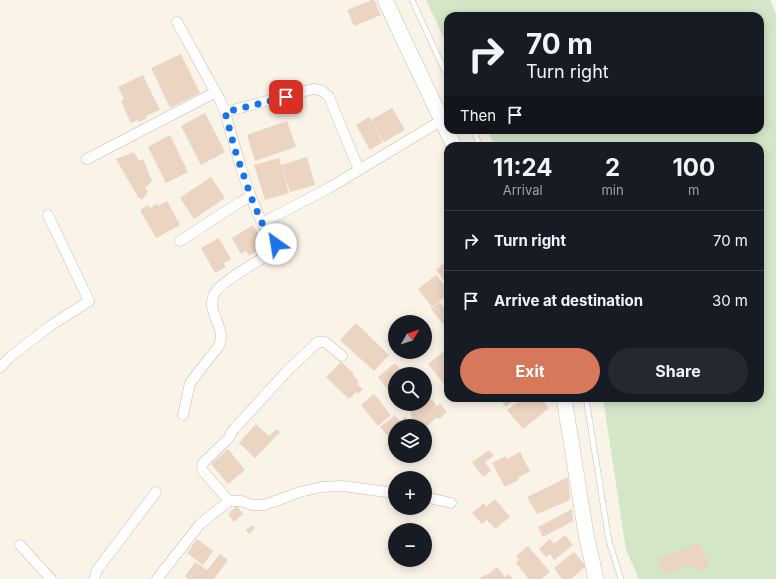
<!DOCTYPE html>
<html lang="en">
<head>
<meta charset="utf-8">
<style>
  body { margin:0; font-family:Inter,sans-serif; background:#242831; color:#f1f3f6; height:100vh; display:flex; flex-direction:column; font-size:15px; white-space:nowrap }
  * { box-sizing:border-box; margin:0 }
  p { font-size:13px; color:#9ea1a6 }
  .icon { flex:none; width:22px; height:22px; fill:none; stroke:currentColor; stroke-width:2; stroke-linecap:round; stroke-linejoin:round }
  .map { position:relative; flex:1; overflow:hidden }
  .panel { position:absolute; left:444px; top:142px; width:320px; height:260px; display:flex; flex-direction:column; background:#171b24; border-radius:12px; box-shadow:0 2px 10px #0003 }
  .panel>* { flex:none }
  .hud { position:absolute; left:444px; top:12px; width:320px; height:122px; border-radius:12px; box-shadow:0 2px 10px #0003; background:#171b24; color:#f1f3f6; overflow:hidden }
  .needle { width:26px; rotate:51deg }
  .fabs { position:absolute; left:388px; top:315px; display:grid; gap:8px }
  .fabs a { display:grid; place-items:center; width:44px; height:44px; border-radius:50%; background:#171b24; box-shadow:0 2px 10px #0003; font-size:20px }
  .pin { position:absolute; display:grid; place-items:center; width:34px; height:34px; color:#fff; margin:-17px; border-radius:8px; box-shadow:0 2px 6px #0006 }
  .me { position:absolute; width:44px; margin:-22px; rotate:328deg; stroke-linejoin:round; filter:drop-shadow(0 0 3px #0008) }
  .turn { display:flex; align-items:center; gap:14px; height:84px; padding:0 16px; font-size:18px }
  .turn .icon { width:52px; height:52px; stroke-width:2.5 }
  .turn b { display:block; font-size:28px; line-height:34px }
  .then { display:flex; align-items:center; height:38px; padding:0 16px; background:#0003; gap:8px; font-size:15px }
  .eta { display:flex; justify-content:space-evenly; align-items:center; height:68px; text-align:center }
  .eta b { font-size:24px; font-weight:700; line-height:28px }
  .button { display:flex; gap:8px; margin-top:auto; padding:8px 16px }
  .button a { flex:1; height:46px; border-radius:24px; background:#d5785c; color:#fff; font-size:16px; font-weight:700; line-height:46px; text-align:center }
  .button a+a { background:#242831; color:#f1f3f6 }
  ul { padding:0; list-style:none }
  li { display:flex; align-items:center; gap:12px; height:60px; padding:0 16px; border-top:1px solid #363941 }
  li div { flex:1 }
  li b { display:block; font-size:15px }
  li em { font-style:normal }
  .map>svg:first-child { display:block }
</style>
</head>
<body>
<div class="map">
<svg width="776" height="579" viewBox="0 0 776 579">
  <rect width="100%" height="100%" fill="#faf3e8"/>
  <!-- green -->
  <path fill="#d4e6c8" d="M426,0h344l6,14v565h-137l-13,-29 -23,-152h157v-252h-265l-8,-16h273v-114h-312v30z"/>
  <!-- building -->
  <path fill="#ecd4c3" d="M372,0h2l7,15 -27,11 -7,-16z
    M181,54l19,39 -30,15 -19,-40z
    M143,75l17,35 -14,6 1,2 -8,4 -1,-2 -7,3 -10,-22 3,-2 -6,-12z
    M392,108l13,22 -21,12 -13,-22z
    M205,113l20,39 -24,13 -20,-39z
    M369,117l14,25 -13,8 -14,-25z
    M287,121l9,26 -41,14 -8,-26z
    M170,135l18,37 -22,11 -18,-36z
    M134,152l5,9 4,-2 9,22 -7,7 3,4 -6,8 -4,-3 -22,-38z
    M307,157l8,28 -25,7 -9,-27z
    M279,158l10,35 -24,7 -11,-35z
    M211,177l14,21 -31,21 -14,-21z
    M167,201l13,24 -24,13 -16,-28 8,-5 2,3 7,-4 1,2z
    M253,225l12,21 -16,10 -3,-5 -5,3 -9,-16z
    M219,238l12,21 -7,4 2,4 -11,6 -14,-25z
    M448,260v25l-12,-15z
    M436,275l12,15v4l-16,13 -14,-18z
    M439,302l5,5 2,-2 2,3v22l-17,-21z
    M356,323l33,32 -15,16 -34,-31z
    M448,348v41l-20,-25z
    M341,362l13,12 -1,1 6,7 -2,2 6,5 -5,5 -2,-2 -7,7 -23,-22z
    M395,363l9,11h-9v24l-17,-21z
    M425,392l12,14 3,-3 7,9 -8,7 -2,-2 -12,11v-2h-2l-4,-5 -3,3 -4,-5 -1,-7 -4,-4 5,-4h13z
    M374,394l17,21 -13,11 -17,-21z
    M499,398h17l-10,9z
    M523,398h17l9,10 -26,21 -16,-19z
    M395,415l5,6 5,-4 4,5 -4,4h-10v12l-3,3 -12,-14z
    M256,424l13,12 8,-7 3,3 -25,26 -16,-15z
    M228,449l17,21 -17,14 -17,-20z
    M489,450l5,6 -9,6 6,9 -8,6 -11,-15z
    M520,452l10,19 -12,7 1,2 -14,7 -13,-24 14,-7 1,3z
    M568,477l2,23 -33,14 -10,-17z
    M495,499l15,18 -15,12 -8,-9 -5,4 -10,-11 12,-10 2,4z
    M237,506l6,8 -9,8 -6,-8z
    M572,509l1,12 -30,16 -5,-10z
    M252,525l3,4 -6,5 -3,-4z
    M565,535l8,10 -19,15 -4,-6 -4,3 -7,-8 11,-10 4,5z
    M197,539l16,12 -10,14 -16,-12z
    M699,543l10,24 -14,5 -3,-8 -28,11 -7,-16z
    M528,546l22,26 -9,7h-12l-13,-16 3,-3 -3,-4z
    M574,552l12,14 -15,13h-9l-8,-11z
    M220,554l8,6 -14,19h-26l-3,-3 10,-14 12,8z
    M497,567l8,10 4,-3 4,5h-34l7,-5 1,1z"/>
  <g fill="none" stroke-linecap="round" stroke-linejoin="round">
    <defs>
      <path id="lane" d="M412,0l36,78
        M473,130l7,16
        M586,398l23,143 12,38"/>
      <path id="street" d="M177,22l43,78 5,12 88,-23c8,0 11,3 16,8l30,73
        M225,112l16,56 10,29
        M87,159l129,-67
        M180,241l60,-39 11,-5 11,26 67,-35 113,-68
        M0,368l10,-11 40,-31 39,-25 -41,-86
        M183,415l7,-32 28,-36c11,-17 -13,-35 -4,-53 5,-11 43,-32 55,-40l4,-4 3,-6 -3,-5 -11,-16
        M425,497l26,6
        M229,501l-26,-30 -1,-4 1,-4 26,-25 2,-5 4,-5 54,-59 29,-27h7l17,14
        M20,545l31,34
        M94,579l3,-9 59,-78
        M157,579l43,-55 29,-23h12l12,4h11l36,-13 21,-5 21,-1 53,7"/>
      <path id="secondary" d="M385,0l69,146
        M564,398l22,136 10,45"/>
    </defs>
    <!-- lane casing -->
    <use href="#lane" stroke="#cbbcb0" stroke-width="6"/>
    <!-- street casing -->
    <use href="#street" stroke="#cbbcb0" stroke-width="11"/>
    <!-- secondary casing -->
    <use href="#secondary" stroke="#cdbcad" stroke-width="16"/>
    <!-- lane -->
    <use href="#lane" stroke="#fff" stroke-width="5"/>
    <!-- street -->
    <use href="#street" stroke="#fff" stroke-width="10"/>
    <!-- secondary -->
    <use href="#secondary" stroke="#fff" stroke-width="15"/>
  </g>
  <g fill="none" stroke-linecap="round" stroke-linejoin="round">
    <!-- route -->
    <path stroke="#1a73e8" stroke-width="7" stroke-dasharray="0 12.6" d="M276,244l-3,-5 -11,-16 -11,-26 -16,-47 -10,-38 61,-15"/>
  </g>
</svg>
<div class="fabs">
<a><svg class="needle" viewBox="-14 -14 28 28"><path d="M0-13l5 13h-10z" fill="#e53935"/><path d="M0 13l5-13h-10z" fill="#9ea1a6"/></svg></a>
<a><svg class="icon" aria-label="search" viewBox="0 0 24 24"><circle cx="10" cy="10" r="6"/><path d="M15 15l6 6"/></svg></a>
<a><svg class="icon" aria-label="layers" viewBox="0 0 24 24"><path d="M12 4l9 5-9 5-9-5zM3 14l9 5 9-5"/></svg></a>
<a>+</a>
<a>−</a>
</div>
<div class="pin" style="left:286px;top:97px;background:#d93025"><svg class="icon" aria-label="arrive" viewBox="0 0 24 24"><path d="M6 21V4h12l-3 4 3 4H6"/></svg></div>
<svg class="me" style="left:276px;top:244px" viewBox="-20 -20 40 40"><circle r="19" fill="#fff"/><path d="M0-13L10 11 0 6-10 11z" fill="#1a73e8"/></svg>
<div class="hud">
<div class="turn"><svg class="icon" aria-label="right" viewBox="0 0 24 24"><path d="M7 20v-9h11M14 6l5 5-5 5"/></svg><div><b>70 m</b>Turn right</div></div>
<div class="then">Then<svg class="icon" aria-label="arrive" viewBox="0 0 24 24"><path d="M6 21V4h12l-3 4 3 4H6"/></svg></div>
</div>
<section class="panel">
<div class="eta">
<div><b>11:24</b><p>Arrival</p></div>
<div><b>2</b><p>min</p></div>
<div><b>100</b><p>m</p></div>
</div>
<ul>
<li><svg class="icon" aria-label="right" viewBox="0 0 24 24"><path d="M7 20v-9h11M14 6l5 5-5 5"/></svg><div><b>Turn right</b></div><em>70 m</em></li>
<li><svg class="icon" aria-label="arrive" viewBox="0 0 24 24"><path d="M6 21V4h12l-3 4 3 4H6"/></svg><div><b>Arrive at destination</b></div><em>30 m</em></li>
</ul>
<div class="button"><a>Exit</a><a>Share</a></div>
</section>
</div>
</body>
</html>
